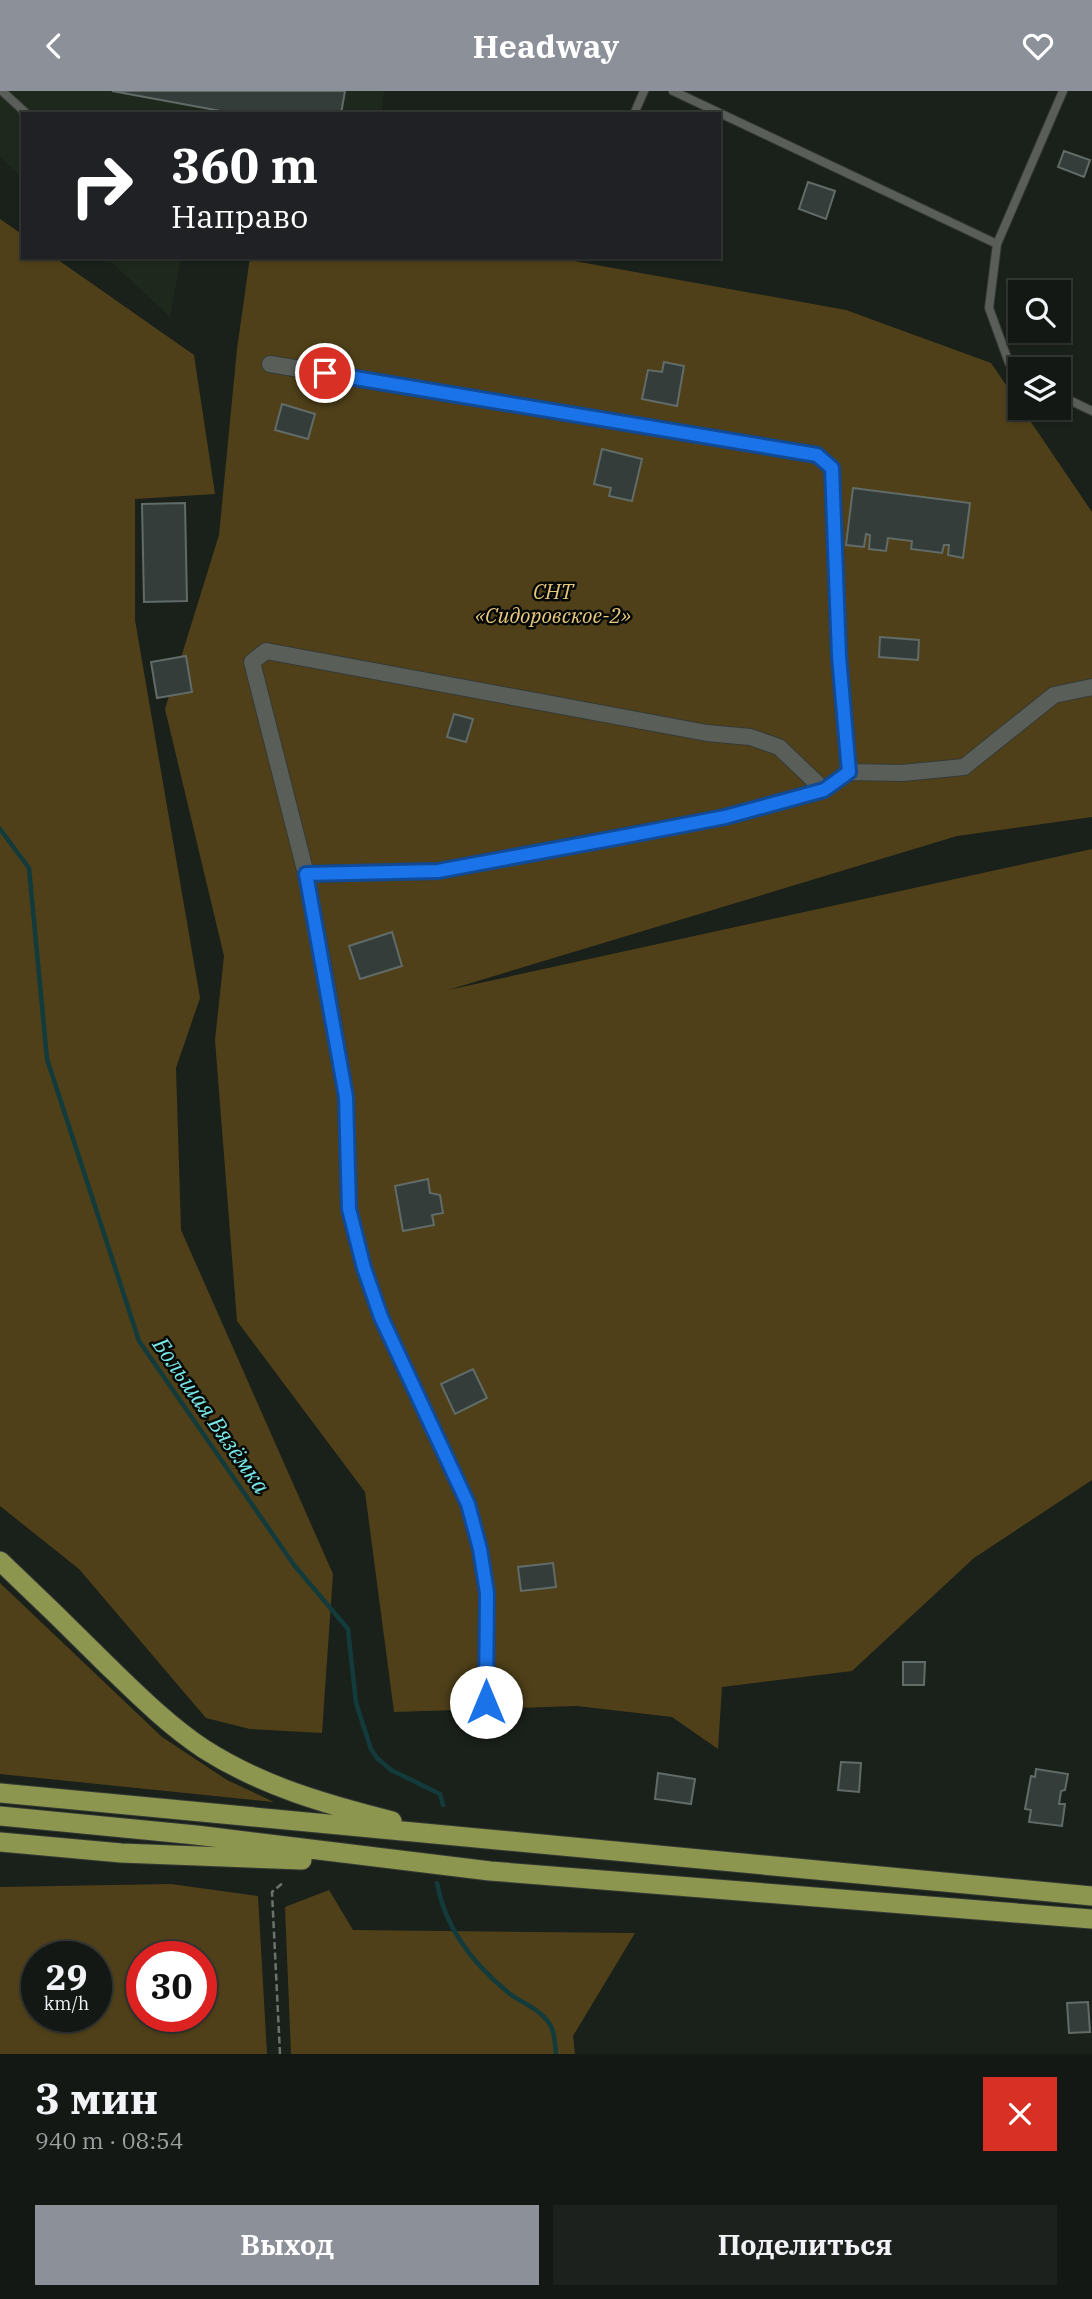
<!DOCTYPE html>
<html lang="ru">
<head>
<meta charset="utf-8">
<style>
  body { margin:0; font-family:"IBM Plex Serif",serif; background:#1d211d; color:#f1f3f6; height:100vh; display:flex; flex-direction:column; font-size:26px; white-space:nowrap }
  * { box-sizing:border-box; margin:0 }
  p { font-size:23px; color:#9da0a0 }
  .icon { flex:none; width:38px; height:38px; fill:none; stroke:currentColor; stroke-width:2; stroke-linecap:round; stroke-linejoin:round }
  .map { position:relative; height:1963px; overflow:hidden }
  .drawer { display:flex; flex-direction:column; background:#141814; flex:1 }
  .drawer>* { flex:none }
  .guide { position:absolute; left:21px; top:21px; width:700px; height:147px; border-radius:0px; box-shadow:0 2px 5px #0004,0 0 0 2px #333734; background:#202124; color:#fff; overflow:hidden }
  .buttons { position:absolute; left:1008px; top:189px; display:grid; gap:14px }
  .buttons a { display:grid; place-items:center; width:63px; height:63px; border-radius:0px; background:#141814; box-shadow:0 2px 5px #0004,0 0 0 2px #333734; font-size:35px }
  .speed { position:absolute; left:21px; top:1850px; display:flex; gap:14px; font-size:35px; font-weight:700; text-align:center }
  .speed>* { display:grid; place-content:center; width:91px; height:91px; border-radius:50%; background:#141814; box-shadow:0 2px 5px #0004,0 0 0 2px #333734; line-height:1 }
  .speed small { font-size:18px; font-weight:400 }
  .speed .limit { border:10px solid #d22; background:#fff; color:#111 }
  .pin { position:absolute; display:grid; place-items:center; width:60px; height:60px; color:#fff; margin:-30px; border:4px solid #fff; border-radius:50%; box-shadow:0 2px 7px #0007 }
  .me { position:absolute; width:77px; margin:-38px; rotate:0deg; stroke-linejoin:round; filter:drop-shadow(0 0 5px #0008) }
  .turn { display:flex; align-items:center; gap:24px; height:147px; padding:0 35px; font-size:32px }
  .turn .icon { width:91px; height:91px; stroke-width:2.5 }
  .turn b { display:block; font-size:49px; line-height:60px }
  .round { display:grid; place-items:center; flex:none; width:74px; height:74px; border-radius:0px; background:#1d211d }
  .summary { display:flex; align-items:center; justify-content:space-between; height:119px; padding:0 35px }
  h1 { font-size:42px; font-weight:700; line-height:52px }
  .cta { display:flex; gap:14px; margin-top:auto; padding:14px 35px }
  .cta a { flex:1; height:80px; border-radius:0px; background:#8c9099; color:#fff; font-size:28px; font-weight:700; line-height:80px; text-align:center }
  .cta a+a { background:#1d211d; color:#f1f3f6 }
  header { display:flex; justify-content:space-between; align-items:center; height:91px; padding:0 35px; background:#8c9099; color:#fff; font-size:32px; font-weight:700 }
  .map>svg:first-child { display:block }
</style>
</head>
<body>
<header><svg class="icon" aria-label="back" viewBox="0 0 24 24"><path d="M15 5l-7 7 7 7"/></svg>Headway<svg class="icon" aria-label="heart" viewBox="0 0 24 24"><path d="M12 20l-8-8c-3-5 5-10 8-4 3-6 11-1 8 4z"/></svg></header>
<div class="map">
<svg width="1092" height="1963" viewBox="0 0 1092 1963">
  <rect width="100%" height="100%" fill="#1a201a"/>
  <!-- built -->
  <path fill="#1e281d" d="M0,0h384l-2,23h-359v65l-23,-22z
    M106,166h75l-11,60z"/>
  <!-- green -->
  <path fill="#4f4019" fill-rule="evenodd" d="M0,128l23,16v22h31l140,98 21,139 -80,5v121l65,378 -24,70 5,162 152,344 -11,159 -72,-4 -44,-11 -127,-149 -79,-63z
    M250,166h302l294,53 145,53 101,149v305l-135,19 -509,154 644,-141v631l-118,78 -122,113 -130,16 -4,62 -46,-32 -95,-11 -183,6 -29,-220 -128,-171 -22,-281 9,-84 -59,-247 54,-174 18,-186z
    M0,1492l162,154 65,43 47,22 -274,-28z
    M171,1793l87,12 9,158h-267v-167zM37,1866h59v59h-59zM142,1866h59v59h-59z
    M329,1799l24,40 282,3 -62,103 2,18h-284l-6,-147z"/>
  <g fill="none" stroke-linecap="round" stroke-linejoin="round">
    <!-- stream -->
    <path stroke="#133b3b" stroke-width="4.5" d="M0,738l29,39 18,191 92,282 155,224 54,64 8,74 15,46 6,9 14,12 49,24 3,11
      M437,1792c8,46 37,82 73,111 12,9 30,15 39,29 6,8 6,21 7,31"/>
  </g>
  <!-- building -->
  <path fill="#343d3a" stroke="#616b67" stroke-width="2" d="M112,0h233l-4,23h-104z
    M1064,60l26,9 -6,17 -26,-10z
    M808,91l27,9 -9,28 -27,-10z
    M664,271l20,4 -7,40 -35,-7 6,-29 14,2z
    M282,313l33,10 -7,25 -33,-9z
    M602,358l40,10 -10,42 -23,-5 2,-8 -17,-4z
    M853,397l117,15 -7,55 -15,-3 1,-10h-5l-2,8 -31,-4 1,-8 -24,-3 -2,13 -17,-2 1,-14 -4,-1 -2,13 -18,-2z
    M185,412l2,98 -43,1 -2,-98z
    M880,546l39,3 -1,20 -39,-3z
    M186,565l6,36 -35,6 -6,-36z
    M454,623l19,5 -7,23 -19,-5z
    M392,841l10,34 -42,13 -11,-33z
    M428,1088l2,14 10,2 3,18 -11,2 2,10 -31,6 -8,-45z
    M473,1278l14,29 -32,16 -14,-30z
    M553,1472l3,24 -35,4 -3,-24z
    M903,1571h22l-1,23h-21z
    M841,1671l20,1 -2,29 -21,-2z
    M1036,1678l32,5 -3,16 -4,1 -2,13h6l-3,22 -33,-4 2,-12 -6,-1 6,-33 4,1z
    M658,1682l37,6 -4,25 -36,-5z
    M1088,1911l2,30 -21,1 -2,-30z"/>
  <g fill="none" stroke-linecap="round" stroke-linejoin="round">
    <defs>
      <path id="service" d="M2,0l25,23
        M673,0l324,153
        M634,23l10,-23
        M1020,281l-11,-9 -20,-55 8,-64 66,-153
        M1059,304l33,16"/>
      <path id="minor" d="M270,273l547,91 15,13 7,188 10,116
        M306,783l132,-3 287,-54 99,-27 25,-18 53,1 62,-6 90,-72 38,-8
        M486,1611l1,-109 -7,-44 -12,-45 -87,-187 -17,-49 -15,-59 -3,-112 -18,-106 -22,-117 -54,-212 14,-11 441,82 43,4 29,10 45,43"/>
      <path id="trunk" d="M0,1470c36,34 72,69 107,104 30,29 61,60 97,84 58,37 121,55 188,72
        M0,1702l1092,103
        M0,1725l196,19 294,36 602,48
        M0,1751l121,11 181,7"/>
    </defs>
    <!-- service casing -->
    <use href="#service" stroke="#363a35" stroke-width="10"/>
    <!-- minor casing -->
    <use href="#minor" stroke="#363a35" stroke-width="18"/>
    <!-- trunk casing -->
    <use href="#trunk" stroke="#363a35" stroke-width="21"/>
    <!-- path -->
    <path stroke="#6e726d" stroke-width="2.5" stroke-dasharray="7 3.5" stroke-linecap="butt" d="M280,1963l-8,-162 12,-10"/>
    <!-- service -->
    <use href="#service" stroke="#595f58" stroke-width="8"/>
    <!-- minor -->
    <use href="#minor" stroke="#595f58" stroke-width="16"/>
    <!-- trunk -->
    <use href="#trunk" stroke="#8c964f" stroke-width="19"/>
  </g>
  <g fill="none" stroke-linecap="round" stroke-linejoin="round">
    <defs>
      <path id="route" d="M325,282l492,82 15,13 7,188 10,116 -25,18 -99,27 -104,20 -183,34 -132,3 40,223 3,112 15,59 17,49 87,187 12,45 7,44 -1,109"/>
    </defs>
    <!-- route casing -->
    <use href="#route" stroke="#114b97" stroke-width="18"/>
    <!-- route -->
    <use href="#route" stroke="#1a73e8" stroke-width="12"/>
  </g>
  <g text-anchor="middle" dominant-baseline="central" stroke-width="5" stroke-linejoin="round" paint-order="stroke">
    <!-- park labels -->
    <g font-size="21" font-style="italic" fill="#e8c97c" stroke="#070907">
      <text x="553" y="500">СНТ<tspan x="553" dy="24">«Сидоровское-2»</tspan></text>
    </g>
    <!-- water labels -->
    <g font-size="23" font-style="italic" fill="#78e8e8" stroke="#070907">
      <text transform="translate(212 1324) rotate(55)">Большая Вязёмка</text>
    </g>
  </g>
</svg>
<div class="buttons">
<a><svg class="icon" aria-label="search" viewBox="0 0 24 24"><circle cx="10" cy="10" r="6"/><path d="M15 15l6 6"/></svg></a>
<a><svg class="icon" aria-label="layers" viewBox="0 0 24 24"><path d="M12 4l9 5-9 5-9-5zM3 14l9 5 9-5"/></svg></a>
</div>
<div class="speed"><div>29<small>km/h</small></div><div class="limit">30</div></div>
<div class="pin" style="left:325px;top:282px;background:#d93025"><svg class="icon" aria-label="arrive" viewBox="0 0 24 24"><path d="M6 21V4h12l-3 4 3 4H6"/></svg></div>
<svg class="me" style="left:486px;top:1611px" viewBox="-20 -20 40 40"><circle r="19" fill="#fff"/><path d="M0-13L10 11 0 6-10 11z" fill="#1a73e8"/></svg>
<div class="guide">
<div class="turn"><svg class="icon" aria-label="right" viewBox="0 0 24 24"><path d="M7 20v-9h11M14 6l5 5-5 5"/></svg><div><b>360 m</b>Направо</div></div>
</div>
</div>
<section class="drawer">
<div class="summary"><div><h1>3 мин</h1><p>940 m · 08:54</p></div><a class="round" style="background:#d93025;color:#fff"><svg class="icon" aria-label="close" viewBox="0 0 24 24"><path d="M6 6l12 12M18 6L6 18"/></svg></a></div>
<div class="cta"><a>Выход</a><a>Поделиться</a></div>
</section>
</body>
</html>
